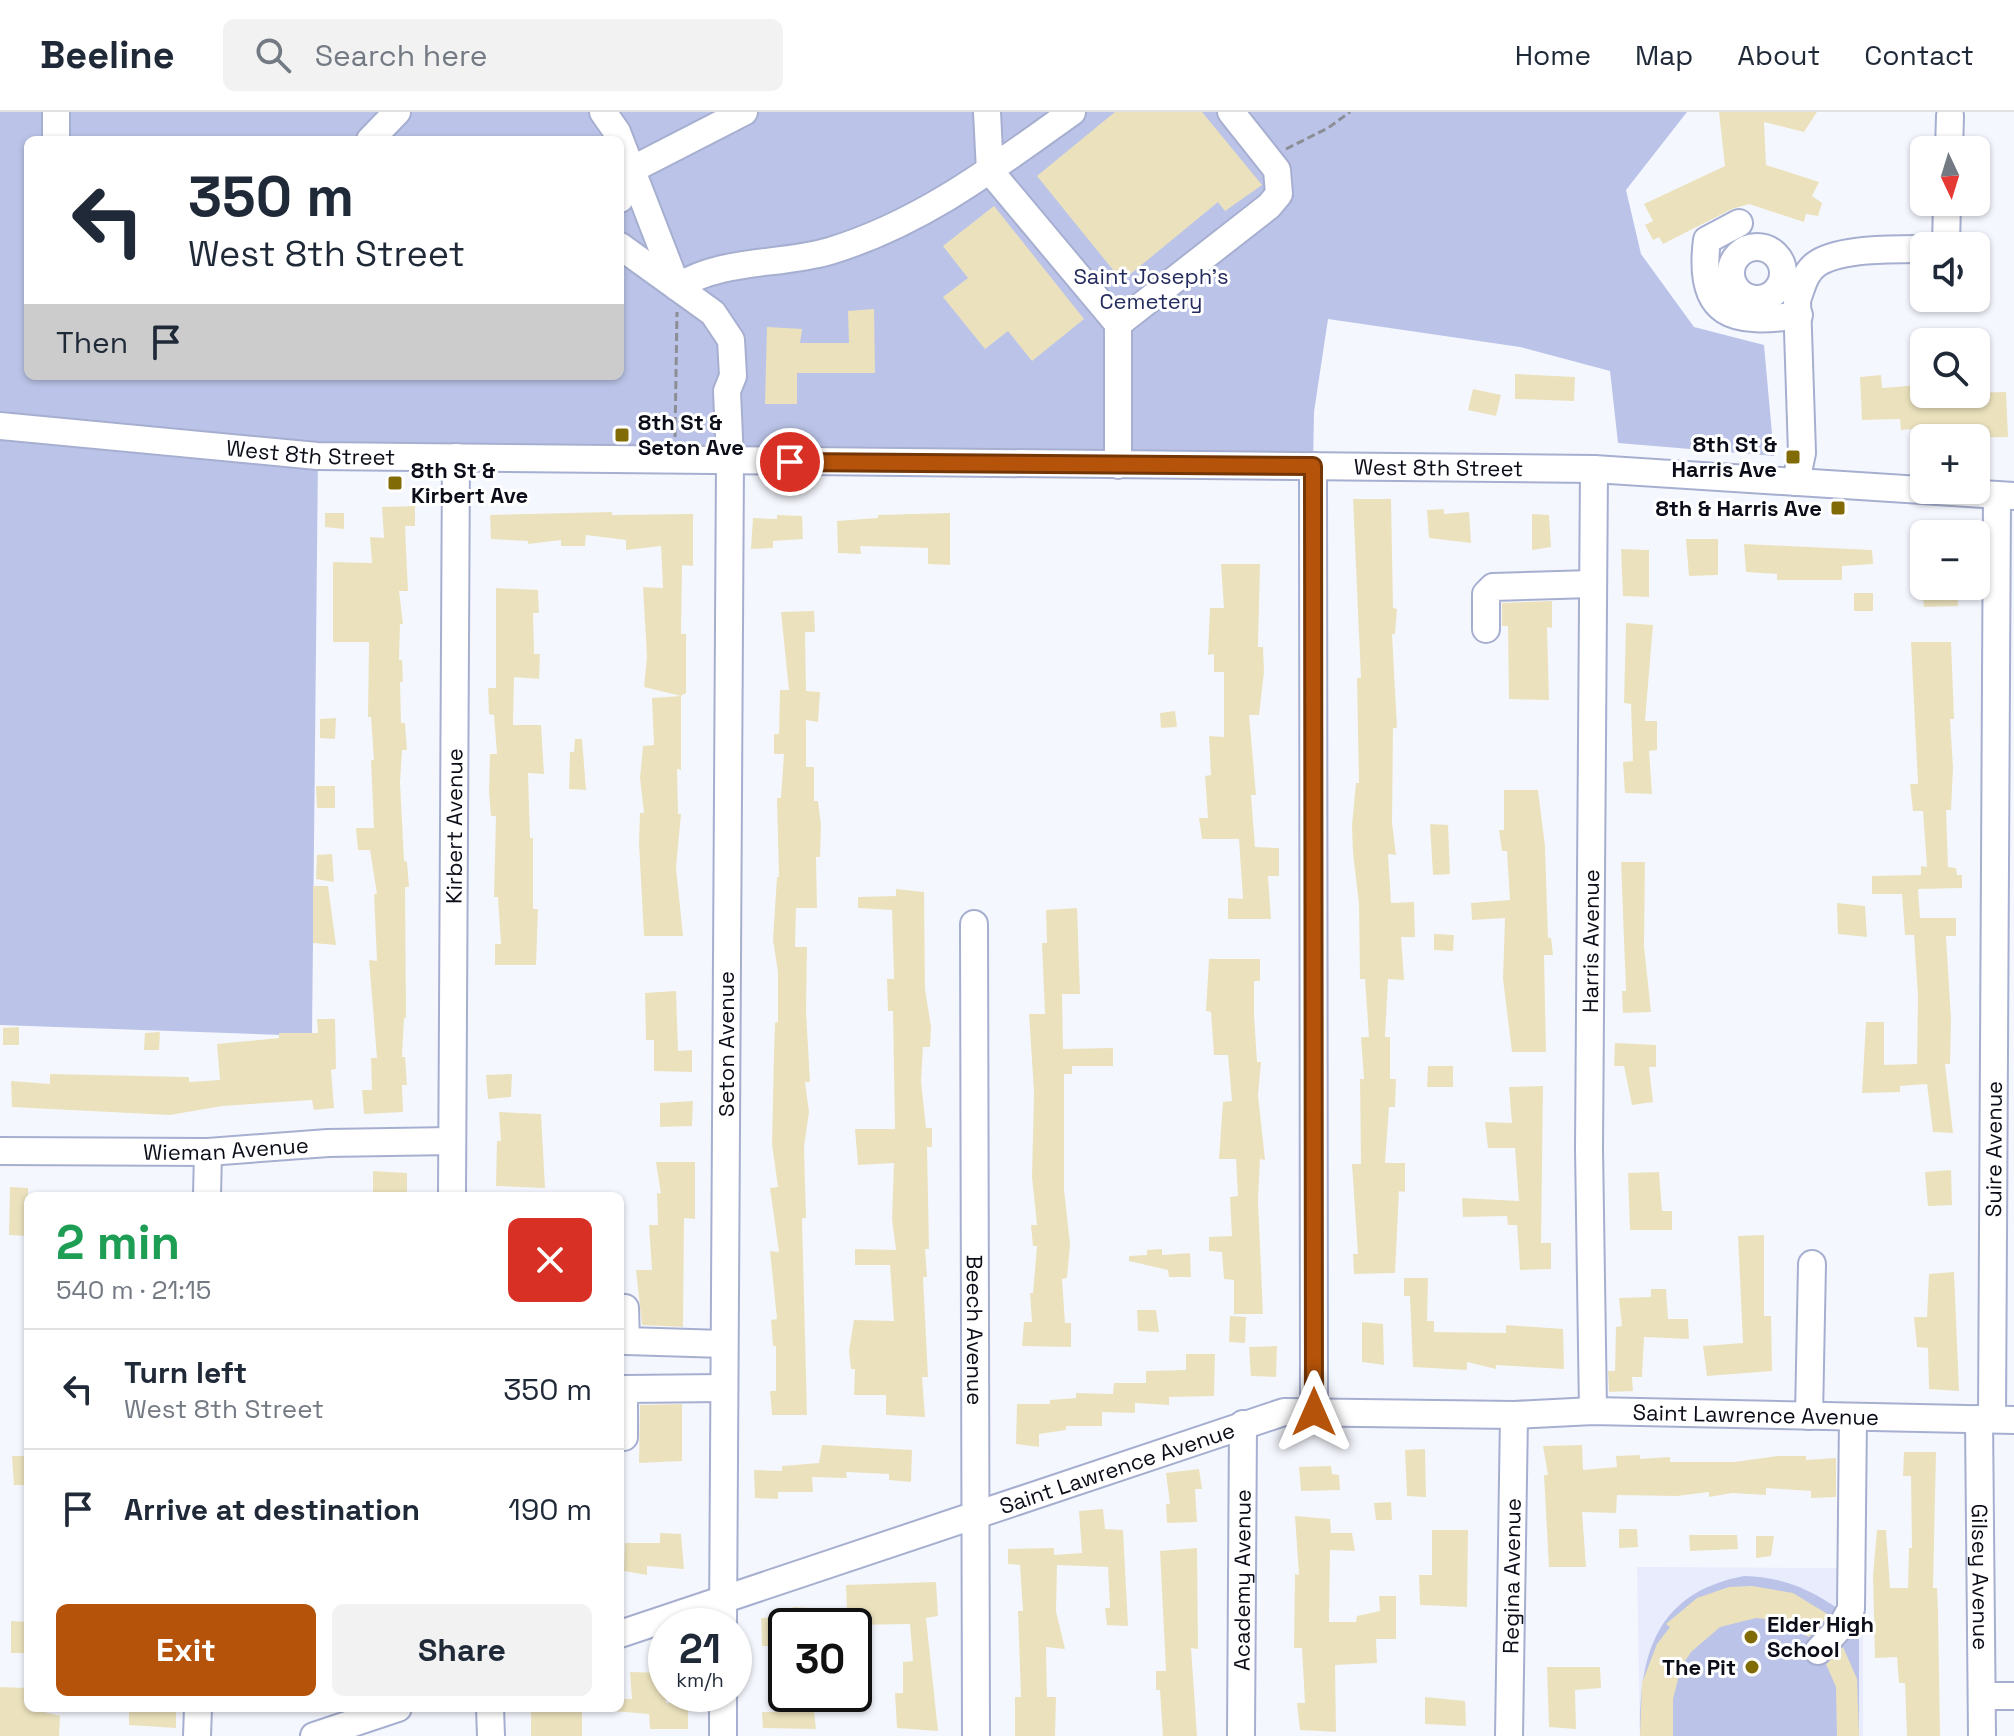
<!DOCTYPE html>
<html lang="en">
<head>
<meta charset="utf-8">
<style>
  body { margin:0; font-family:"Space Grotesk",sans-serif; background:#f2f2f3; color:#1f2937; height:100vh; display:flex; flex-direction:column; font-size:30px; white-space:nowrap }
  * { box-sizing:border-box; margin:0 }
  p { font-size:26px; color:#747a83 }
  .icon { flex:none; width:44px; height:44px; fill:none; stroke:currentColor; stroke-width:2; stroke-linecap:round; stroke-linejoin:round }
  .map { position:relative; flex:1; overflow:hidden }
  .side { position:absolute; left:24px; top:1080px; width:600px; height:520px; display:flex; flex-direction:column; background:#fff; border-radius:12px; box-shadow:0 2px 6px #0004 }
  .side>* { flex:none }
  .guide { position:absolute; left:24px; top:24px; width:600px; height:244px; border-radius:12px; box-shadow:0 2px 6px #0004; background:#fff; color:#1f2937; overflow:hidden }
  .needle { width:52px; rotate:176deg }
  .fabs { position:absolute; left:1910px; top:24px; display:grid; gap:16px }
  .fabs a { display:grid; place-items:center; width:80px; height:80px; border-radius:12px; background:#fff; box-shadow:0 2px 6px #0004; font-size:40px }
  .speed { position:absolute; left:648px; top:1496px; display:flex; gap:16px; font-size:40px; font-weight:700; text-align:center }
  .speed>* { display:grid; place-content:center; width:104px; height:104px; border-radius:50%; background:#fff; box-shadow:0 2px 6px #0004; line-height:1 }
  .speed small { font-size:20px; font-weight:400 }
  .speed .limit { border:4px solid #111; border-radius:12px; background:#fff; color:#111 }
  .pin { position:absolute; display:grid; place-items:center; width:68px; height:68px; color:#fff; margin:-34px; border:4px solid #fff; border-radius:50%; box-shadow:0 2px 8px #0007 }
  .me { position:absolute; width:88px; margin:-44px; rotate:0deg; stroke-linejoin:round; filter:drop-shadow(0 0 6px #0008) }
  .turn { display:flex; align-items:center; gap:28px; height:168px; padding:0 32px; font-size:36px }
  .turn .icon { width:104px; height:104px; stroke-width:2.5 }
  .turn b { display:block; font-size:56px; line-height:68px }
  .then { display:flex; align-items:center; height:76px; padding:0 32px; background:#0003; gap:16px; font-size:30px }
  .round { display:grid; place-items:center; flex:none; width:84px; height:84px; border-radius:12px; background:#f2f2f3 }
  .summary { display:flex; align-items:center; justify-content:space-between; height:136px; padding:0 32px }
  h1 { font-size:48px; font-weight:800; line-height:60px; color:#1e9e55 }
  .primary-button { display:flex; gap:16px; margin-top:auto; padding:16px 32px }
  .primary-button a { flex:1; height:92px; border-radius:12px; background:#b45309; color:#fff; font-size:32px; font-weight:800; line-height:92px; text-align:center }
  .primary-button a+a { background:#f2f2f3; color:#1f2937 }
  ul { padding:0; list-style:none }
  li { display:flex; align-items:center; gap:24px; height:120px; padding:0 32px; border-top:2px solid #e0e1e3 }
  li div { flex:1 }
  li b { display:block; font-size:30px }
  li em { font-style:normal }
  header { display:flex; align-items:center; gap:48px; box-sizing:border-box; height:112px; padding:0 40px; background:#fff; border-bottom:2px solid #e0e1e3 }
  header strong { font-size:38px }
  nav { display:flex; gap:44px; margin-inline-start:auto; font-size:28px }
  .search { width:560px; height:72px; background:#f2f2f3; display:flex; align-items:center; gap:20px; box-sizing:border-box; padding:0 28px; border-radius:12px; color:#747a83; font-size:30px }
  .map>svg:first-child { display:block }
</style>
</head>
<body>
<header>
<strong>Beeline</strong>
<div class="search"><svg class="icon" aria-label="search" viewBox="0 0 24 24"><circle cx="10" cy="10" r="6"/><path d="M15 15l6 6"/></svg>Search here</div>
<nav><a>Home</a><a>Map</a><a>About</a><a>Contact</a></nav>
</header>
<div class="map">
<svg width="2014" height="1624" viewBox="0 0 2014 1624">
  <rect width="100%" height="100%" fill="#f5f7fe"/>
  <!-- built -->
  <path fill="#e8ecfd" d="M1863,1305v319h-223l-3,-169 204,1z"/>
  <!-- green -->
  <path fill="#bbc4e8" fill-rule="evenodd" d="M0,0h1687l-61,78 15,64 53,73 70,18 10,111 -156,-13 -8,-72 -90,-24 -192,-28 -14,93 -1,54 -995,-10 -6,580 -312,-11zM28,28h592v236h-592z
    M1744,1464c52,2 73,19 115,46v114h-219c-1,-81 15,-143 104,-160z"/>
  <!-- building -->
  <path fill="#ebe2bd" d="M1115,0h87l60,73 -37,26 -7,-9 -96,79 -85,-105z
    M1719,0h98l-13,20 -40,-10 2,43 53,17 -7,14 10,7 -4,13 -12,-2 -2,8 -55,-18 -17,5 -69,35 -4,-7 -6,3 -8,-15 8,-4 -9,-17 81,-38z
    M994,94l90,113 -52,42 -24,-30 -23,18 -42,-52 25,-19 -25,-32z
    M874,197l1,64h-78v31h-32l2,-77 35,2 -2,14h49l-1,-32z
    M1515,262l60,3 -1,24 -59,-2z
    M1881,263l1,13 39,-3v9l85,-2 2,45 -70,1 -1,-11 -36,3 -1,-11 -38,1 -2,-43z
    M1473,277l28,6 -5,21 -28,-6z
    M1353,387h38l2,109 4,1 -2,25h-3l5,94h-4l-1,95 4,32 -8,-1 3,49 23,-1 1,35h-14l3,43 -16,-1 -3,58h5v42h6l-1,28h-6l-4,56h20v29l-6,-1 -4,82 -41,1 -1,-20h5l-6,-90h9l-1,-85h4l-3,-42h8l-4,-58h-5l-1,-75 -6,-51 -1,-28 4,-42h3l-2,-105h4z
    M415,394v20h-10l3,65h-9l4,33h-3l-1,36h3l1,22h-3l1,41h4l2,27h-5l-2,33 4,78 3,1 2,25h-4l1,131h-2l-2,39h3l2,28h-5l1,27 -39,2 -2,-24h10l-1,-32h6l-8,-98 8,1 -3,-67h3l-7,-44h-12l-2,-22h18l-3,-68h3l-3,-43h-3l1,-75h-36v-80l39,1 -2,-26 14,1 -2,-31z
    M1444,397v5l25,-2 2,31 -42,-5 -2,-28z
    M612,400v3l81,-1v52l-11,-1 -1,69h5v59l-5,3 -37,-9 3,-30 -4,-70 20,1 -2,-42 -35,4v-10l-40,-5 -1,11h-24v-6l-33,4v-3l-37,-2 -1,-24z
    M325,401h19v16l-19,-2z
    M950,401v52l-22,-1v-16l-68,-2 1,8 -23,-1 -1,-32 41,-3v-3z
    M1532,402l17,1 2,32 -19,3z
    M777,403l25,1 1,23 -30,2v7l-22,1 2,-31 24,1z
    M1686,427h32v36l-29,1z
    M1744,432l128,6 1,14 -31,2v14h-65v-6l-31,-2z
    M1621,437l28,1v47l-26,-1z
    M1221,452h39l-2,83h5l1,25 -5,43h-10l7,80h-5l4,52 24,1v28h-11l3,43h-43v-21l15,1 -4,-60h-37l-3,-21h9l-3,-42 6,-1 -2,-39 15,1v-65h-10v-18l-6,1 2,-47h14z
    M1922,474h35l1,20 -34,1z
    M496,476l42,2 1,23h-6l1,41h6l-1,25 -25,-2 -1,48h28l3,49 -16,-1 2,65h3v71h5l-2,56h-41v-21h6l-3,-47h-4l2,-81h-5l-2,-23 1,-39h7l-3,-39 -5,-1 -1,-26h8z
    M1854,481h19v18h-19z
    M1552,489v27l-5,-1 2,73 -40,-1 -1,-73h-6v-23z
    M814,499l1,21h-10l1,59 14,1 -2,30 -12,-2v47h8v34h4l3,24 -1,32h-4l1,51h-21l-1,39h12l-1,64 4,71h-5l4,30 -5,35 2,71h-4l5,197h-35l-2,-24h6v-45h-3l-2,-26 6,-1 -7,-68 9,1 -9,-64 8,-1 -6,-43 2,-91 1,-30 3,-1v-50l-5,-32 4,-63h2l-2,-79h4l3,-44h-10v-20h5l1,-44h9l-8,-78z
    M1626,511l27,2 -8,96h12v29l-8,1 3,43 -27,-1 -2,-31 10,-1 -2,-57 -7,-1z
    M1911,530h40l3,77h-4l3,49 -2,42h-5l2,57 8,1 1,7h5v13l-44,1 2,29h36v18h-10l5,83 -1,45h-5l8,69 -20,-1 -6,-48 -27,2v6l-38,1 4,-71h18v43l33,-1 1,-68 -4,-61h-9l-3,-41h-30v-18l49,-1v-9l6,1 -4,-56h-10l-3,-27h8z
    M681,584v74l-4,-1 1,45h3l-5,54 7,68h-39l-5,-93 1,-30h4l-4,-35 3,-32 11,-1 -2,-47z
    M1175,599l2,16 -16,1 -1,-15z
    M336,606l-1,21 -15,-1v-19z
    M575,627h7l4,51 -17,-1 1,-37h4z
    M316,674h19v22h-18z
    M1504,678h34l7,56 3,92h3l2,17h-9l2,97h-34l-9,-73 2,-61 -33,2 -1,-17 39,-3 -3,-49h-5l-3,-21h5z
    M1430,712l18,1 2,49 -17,1z
    M332,742l2,28 -18,-3 1,-24z
    M1621,750h24l-1,84 7,66 -28,1 -1,-22h4z
    M313,774h15l8,59 -23,-2z
    M896,777l28,3 1,97 6,38 -1,20h-7l-2,34 5,47h6v19h-5l2,102h-4l2,28h-4l5,100h-6l3,40 -39,-2v-20h-32l1,-26h-4l-2,-18 5,-31 40,1 -4,-56h-35v-16l41,1 -4,-31 2,-56 -36,2 -3,-36h40l-2,-118h-5l-1,-32h7l-2,-69 -34,-2v-11l38,-1z
    M1837,791l28,3 2,31 -29,-3z
    M1077,796l3,86h-18l1,55 50,-1v18h-41v8h-8v115l6,55 -3,34 -5,1 3,44h6v24l-49,-1 2,-24h8l-2,-29h3l4,-47h-4l-2,-21h6l-5,-48 2,-86 -5,-77h16l-3,-71h5l-1,-33z
    M1434,822l20,1 -1,16 -19,-1z
    M1209,847h51v22h-6v34l3,47h4l-3,33 7,65 -5,-1 -2,42 5,113h-29v-34l-10,-1 -2,-27 -13,-1v-14l23,-1 -2,-39 8,-1 -2,-37h-17l4,-57 9,-1 -4,-46h-14l-3,-43 -5,-1z
    M676,879l2,60 14,-1v22l-38,-1v-31h-8l-1,-47z
    M317,907h18l1,50 -5,1 3,38 -20,2 -2,-10 -90,6 -52,9 -158,-8 -1,-26 39,3v-10l139,3v5l31,-2 -3,-36 62,-6v-5h39z
    M19,915v18h-16v-17z
    M160,920l-1,18h-15l1,-17z
    M1615,931l41,2v22h-7l4,35 -21,3 -8,-39h-10z
    M1428,954h25v21h-26z
    M512,962l-1,23 -23,2 -2,-24z
    M1543,974l-2,157h10v26l-31,1 -3,-45h-9l-1,-9 -44,1 -1,-19 57,3 -4,-53h-27l-3,-26 27,1 -3,-36z
    M693,989l-1,25 -32,1v-24z
    M499,1000l42,2 4,74 -49,-2 1,-45h4z
    M656,1050h39v57l-11,-1 -1,109 -41,-2 -6,-55h16l-3,-45h9l-1,-32 4,1z
    M1951,1058l1,35 -24,1 -3,-34z
    M373,1059l34,2v23l-34,-1z
    M1659,1060l3,39h10v19h-42l-2,-57z
    M10,1075l18,1v48l-19,-1z
    M1764,1123v81h7l1,55 -65,5 -4,-30 40,-3 -5,-107z
    M1162,1137v6l28,-2 1,24h-22l-1,-7 -39,-9v-5l18,-1v-5z
    M1954,1160l5,119 -30,-2 -1,-41 -11,-1 -3,-30h13l2,-43z
    M1404,1166h24l-1,43h7v11l72,1v-8l57,4 1,40 -68,-4v4l-29,-7v8l-54,-3 -3,-71h-6z
    M1651,1177h15l2,30h20l1,20 -45,-2 -2,40h-10l1,14 -24,1 -1,-21h7l1,-44 6,-1 -3,-28 32,-1z
    M1137,1198h19l3,22 -21,-1z
    M1230,1204l16,1 -1,26 -16,-1z
    M1362,1210l21,2 1,41 -22,-3z
    M1277,1234l-1,31 -25,-1 -2,-29z
    M1186,1242h29l-1,42 -45,1v8l-34,-2v10l-33,-1v14h-36v4l-27,4v13l-23,-3 1,-40h33v-4l26,-2v-5l37,1 1,-11h32v-12l40,-1z
    M682,1292v57l-43,2 1,-58z
    M822,1333l90,5 -1,32 -22,-2v-6l-43,-2 1,6 -35,-1 1,15h-35v7l-23,-1 -1,-28 28,1v-5l37,-3z
    M1582,1333l1,25 34,-3 -1,-11 24,-1v4l30,-2v5h64l44,-6h28v4l30,-2v39l-25,1v-7l-45,-3v7l-34,-2 -23,4v-5l-32,4 -60,-1 -1,18 -34,-1 4,55h-37l-5,-92h4l-5,-29z
    M1425,1337l1,48 -19,-1 -2,-46z
    M1904,1340h32l-3,136h4l1,22 2,126h-33l-2,-53h-6l-2,-26 -22,1 -2,-83 4,-45h9l4,58h18l1,-40h3l-1,-72h-8z
    M12,1344h16v29h-14z
    M1331,1354l1,8 7,1 1,15 -39,1 -2,-24z
    M1199,1357l3,20h-7l2,33 -30,1 -1,-19h4l-4,-31z
    M1391,1390l1,18h-16l-2,-17z
    M1103,1397l2,20 18,1 5,96 -21,-1 -2,-17h5l-2,-41 -51,-2 -1,46 9,38 -19,-2 1,50h9l-1,39h-40v-39h6l-3,-86h5l-3,-46 -12,-1v-15l46,-1v7l28,-2 -3,-42z
    M1295,1404l35,3 1,14h21l3,18 -25,-1 -1,72h27l1,-6 23,-5 -1,-15h17v43h-20l1,24 -42,2 1,67 -36,-2 -3,-27h8l-3,-55h-8l1,-74 4,1z
    M1619,1417h18l1,18 -19,1z
    M1432,1418h36l-1,77 -47,-2 -1,-30h13z
    M660,1421l21,1 3,35 -37,-3v9l-23,-4 1,-28h35z
    M1689,1423h48l1,14 -48,2z
    M1756,1424h18l-3,20 -15,2z
    M1197,1436l1,101 -7,-1 6,88h-34l-3,-46h-4v-19h10l-6,-120z
    M936,1470l2,34 -12,2 12,113 -41,-3 -2,-35h8v-31l10,-1 -3,-37 -115,2 -2,-19 54,3 -1,-25z
    M1752,1474l41,7 36,22 -20,22 -34,-17 -19,-2 -36,9 -29,25 -10,15 -8,32v37h-33l2,-53 15,-39 13,-17 -4,-3 31,-26 32,-11z
    M786,1505v29h-24l-1,-28z
    M11,1509l17,1v31h-17z
    M1843,1535l14,32 2,57h-22l-1,-49 -10,-23z
    M1547,1555h53l1,21 -26,2 1,39 -27,-2z
    M630,1560l36,1v30l22,1v25h-38l-1,-15 -48,-4 19,-2v-9h12z
    M0,1575l28,1v20l32,8 -1,20h-59z
    M1425,1585l40,4 1,25 -41,-2z
    M129,1596h47v20l-47,-3z
    M582,1597v27h-51v-26z
    M814,1599l2,18 -53,-1 -1,-16z"/>
  <g fill="none" stroke-linecap="round" stroke-linejoin="round">
    <defs>
      <g id="minor">
        <path d="M603,0l14,20 60,155c47,-29 101,-21 153,-36 92,-28 165,-84 242,-139"/>
        <path d="M987,0l3,59 128,153v141"/>
        <path d="M56,28v-28"/>
        <path d="M370,28l27,-28"/>
        <path d="M1949,38l1,-34"/>
        <path d="M620,87l11,-29 113,-58"/>
        <path d="M1739,111l-32,17c-10,77 26,85 92,75"/>
        <path d="M620,134l93,67 18,27 2,36 -6,15 3,70 -7,1165"/>
        <path d="M1946,134l1,-44"/>
        <circle cx="1757" cy="161" r="26"/>
        <path d="M1118,212l151,-118 10,-12 -2,-24 -46,-58"/>
        <path id="s1" d="M0,314l317,30 1277,13 420,27"/>
        <path d="M1313,354l1,946"/>
        <path d="M1796,370l6,-29 -5,-153c5,-13 8,-29 21,-37 24,-15 78,-14 106,-14"/>
        <path d="M1486,517v-35l7,-7 99,-3"/>
        <path id="s2" d="M974,812l2,812"/>
        <path id="s3" d="M0,1039l208,1 120,-9 124,-2"/>
        <path d="M207,1084l1,-44"/>
        <path id="s4" d="M452,1084l4,-739"/>
        <path d="M625,1196l1,33 98,3"/>
        <path id="s5" d="M1593,1299l-4,-263 5,-679"/>
        <path d="M1809,1304l3,-152"/>
        <path id="s6" d="M1979,1307l3,317"/>
        <path id="s7" d="M1992,1307l5,-924"/>
        <path d="M624,1325v-48l100,-1"/>
        <path id="s8" d="M620,1522l664,-222 230,3 79,-4 421,9"/>
        <path d="M1818,1539l24,-26 9,-16 2,-192"/>
        <path d="M723,1582v42"/>
        <path d="M1982,1584h32"/>
        <path d="M490,1596l1,28"/>
        <path d="M197,1624l1,-28"/>
        <path d="M314,1624l84,-28"/>
        <path id="s9" d="M1241,1624l2,-312"/>
        <path id="s10" d="M1509,1624l5,-321"/>
      </g>
    </defs>
    <!-- minor casing -->
    <use href="#minor" stroke="#a7afd0" stroke-width="30"/>
    <!-- path -->
    <path stroke="#8c8e96" stroke-width="3" stroke-dasharray="8 4" stroke-linecap="butt" d="M1286,37l42,-21 22,-16
      M675,325l2,-125"/>
    <!-- minor -->
    <use href="#minor" stroke="#fff" stroke-width="26"/>
  </g>
  <g fill="none" stroke-linecap="round" stroke-linejoin="round">
    <defs>
      <path id="route" d="M790,350l523,4 1,946"/>
    </defs>
    <!-- route casing -->
    <use href="#route" stroke="#753606" stroke-width="20"/>
    <!-- route -->
    <use href="#route" stroke="#b45309" stroke-width="14"/>
  </g>
  <!-- markers -->
  <g fill="#816b06" stroke="#fff" stroke-width="3">
    <rect x="614" y="315" width="16" height="16" rx="4"/>
    <rect x="1785" y="337" width="16" height="16" rx="4"/>
    <rect x="387" y="363" width="16" height="16" rx="4"/>
    <rect x="1830" y="388" width="16" height="16" rx="4"/>
    <circle cx="1751" cy="1525" r="8"/>
    <circle cx="1752" cy="1555" r="8"/>
  </g>
  <g text-anchor="middle" dominant-baseline="central" stroke-width="6" stroke-linejoin="round" paint-order="stroke">
    <!-- park labels -->
    <g font-size="22" fill="#242b5e" stroke="#fff">
      <text x="1151" y="164">Saint Joseph’s<tspan x="1151" dy="25">Cemetery</tspan></text>
    </g>
    <!-- poi labels -->
    <g font-size="22" font-weight="bold" fill="#0b0d18" stroke="#fff" text-anchor="start">
      <text x="638" y="310">8th St &amp;<tspan x="638" dy="25">Seton Ave</tspan></text>
      <text x="1777" y="332" text-anchor="end">8th St &amp;<tspan x="1777" dy="25">Harris Ave</tspan></text>
      <text x="411" y="358">8th St &amp;<tspan x="411" dy="25">Kirbert Ave</tspan></text>
      <text x="1822" y="396" text-anchor="end">8th &amp; Harris Ave</text>
      <text x="1767" y="1512">Elder High<tspan x="1767" dy="25">School</tspan></text>
      <text x="1736" y="1555" text-anchor="end">The Pit</text>
    </g>
    <!-- street labels -->
    <g font-size="22" fill="#0b0d18" stroke="#fff">
      <text stroke="none"><textPath href="#s1" startOffset="312">West 8th Street</textPath></text>
      <text stroke="none"><textPath href="#s1" startOffset="1440">West 8th Street</textPath></text>
      <text stroke="none"><textPath href="#s4" startOffset="370">Kirbert Avenue</textPath></text>
      <text stroke="none"><textPath href="#s5" startOffset="470">Harris Avenue</textPath></text>
      <text transform="translate(726 932) rotate(-90)">Seton Avenue</text>
      <text stroke="none"><textPath href="#s3" startOffset="226">Wieman Avenue</textPath></text>
      <text stroke="none"><textPath href="#s7" startOffset="270">Suire Avenue</textPath></text>
      <text stroke="none"><textPath href="#s2" startOffset="406">Beech Avenue</textPath></text>
      <text stroke="none"><textPath href="#s8" startOffset="1172">Saint Lawrence Avenue</textPath></text>
      <text stroke="none"><textPath href="#s8" startOffset="524">Saint Lawrence Avenue</textPath></text>
      <text stroke="none"><textPath href="#s10" startOffset="160">Regina Avenue</textPath></text>
      <text stroke="none"><textPath href="#s6" startOffset="158">Gilsey Avenue</textPath></text>
      <text stroke="none"><textPath href="#s9" startOffset="156">Academy Avenue</textPath></text>
    </g>
  </g>
</svg>
<div class="fabs">
<a><svg class="needle" viewBox="-14 -14 28 28"><path d="M0-13l5 13h-10z" fill="#e53935"/><path d="M0 13l5-13h-10z" fill="#747a83"/></svg></a>
<a><svg class="icon" aria-label="sound" viewBox="0 0 24 24"><path d="M4 9h4l5-4v14l-5-4H4zM17 9q2 3 0 6"/></svg></a>
<a><svg class="icon" aria-label="search" viewBox="0 0 24 24"><circle cx="10" cy="10" r="6"/><path d="M15 15l6 6"/></svg></a>
<a>+</a>
<a>−</a>
</div>
<div class="speed"><div>21<small>km/h</small></div><div class="limit">30</div></div>
<div class="pin" style="left:790px;top:350px;background:#d93025"><svg class="icon" aria-label="arrive" viewBox="0 0 24 24"><path d="M6 21V4h12l-3 4 3 4H6"/></svg></div>
<svg class="me" style="left:1314px;top:1300px" viewBox="-20 -20 40 40"><path d="M0-17L14 15 0 8-14 15z" fill="#b45309" stroke="#fff" stroke-width="4"/></svg>
<div class="guide">
<div class="turn"><svg class="icon" aria-label="left" viewBox="0 0 24 24"><path d="M17 20v-9H6M10 6l-5 5 5 5"/></svg><div><b>350 m</b>West 8th Street</div></div>
<div class="then">Then<svg class="icon" aria-label="arrive" viewBox="0 0 24 24"><path d="M6 21V4h12l-3 4 3 4H6"/></svg></div>
</div>
<section class="side">
<div class="summary"><div><h1>2 min</h1><p>540 m · 21:15</p></div><a class="round" style="background:#d93025;color:#fff"><svg class="icon" aria-label="close" viewBox="0 0 24 24"><path d="M6 6l12 12M18 6L6 18"/></svg></a></div>
<ul>
<li><svg class="icon" aria-label="left" viewBox="0 0 24 24"><path d="M17 20v-9H6M10 6l-5 5 5 5"/></svg><div><b>Turn left</b><p>West 8th Street</p></div><em>350 m</em></li>
<li><svg class="icon" aria-label="arrive" viewBox="0 0 24 24"><path d="M6 21V4h12l-3 4 3 4H6"/></svg><div><b>Arrive at destination</b></div><em>190 m</em></li>
</ul>
<div class="primary-button"><a>Exit</a><a>Share</a></div>
</section>
</div>
</body>
</html>
